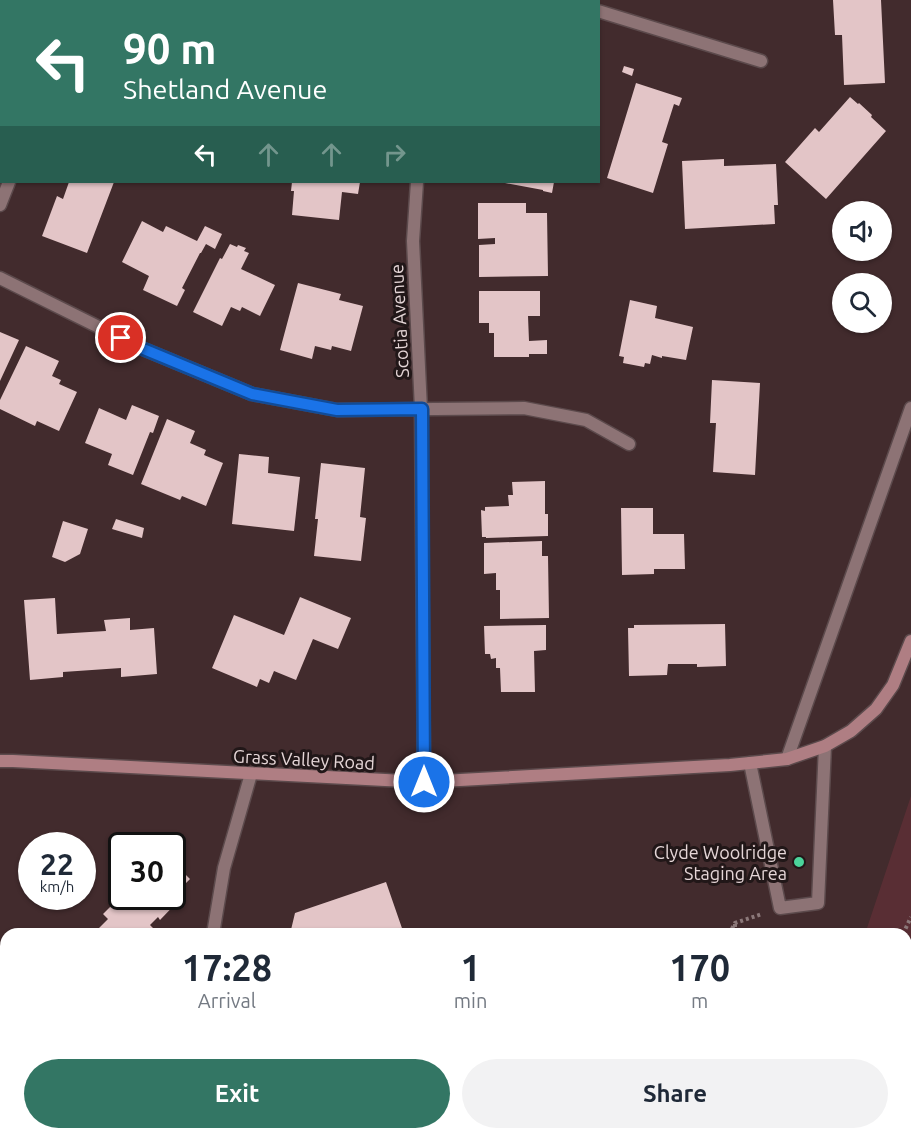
<!DOCTYPE html>
<html lang="en">
<head>
<meta charset="utf-8">
<style>
  body { margin:0; font-family:Ubuntu,sans-serif; background:#f2f2f3; color:#1f2937; height:100vh; display:flex; flex-direction:column; font-size:22px; white-space:nowrap }
  * { box-sizing:border-box; margin:0 }
  p { font-size:20px; color:#747a83 }
  .icon { flex:none; width:33px; height:33px; fill:none; stroke:currentColor; stroke-width:2; stroke-linecap:round; stroke-linejoin:round }
  .map { position:relative; flex:1; overflow:hidden }
  .side { position:absolute; left:0px; top:928px; width:912px; height:212px; display:flex; flex-direction:column; background:#fff; border-radius:18px 18px 0 0; box-shadow:0 2px 4px #0004 }
  .side>* { flex:none }
  .guide { position:absolute; left:0px; top:0px; width:600px; height:183px; box-shadow:0 2px 4px #0004; background:#337664; color:#fff; overflow:hidden }
  .controls { position:absolute; left:832px; top:201px; display:grid; gap:12px }
  .controls a { display:grid; place-items:center; width:60px; height:60px; border-radius:50%; background:#fff; box-shadow:0 2px 4px #0004; font-size:30px }
  .speed { position:absolute; left:18px; top:832px; display:flex; gap:12px; font-size:30px; font-weight:700; text-align:center }
  .speed>* { display:grid; place-content:center; width:78px; height:78px; border-radius:50%; background:#fff; box-shadow:0 2px 4px #0004; line-height:1 }
  .speed small { font-size:15px; font-weight:400 }
  .speed .limit { border:3px solid #111; border-radius:9px; background:#fff; color:#111 }
  .pin { position:absolute; display:grid; place-items:center; width:51px; height:51px; color:#fff; margin:-26px; border:3px solid #fff; border-radius:50%; box-shadow:0 2px 6px #0007 }
  .me { position:absolute; width:66px; margin:-33px; rotate:0deg; stroke-linejoin:round; filter:drop-shadow(0 0 4px #0008) }
  .turn { display:flex; align-items:center; gap:21px; height:126px; padding:0 24px; font-size:27px }
  .turn .icon { width:78px; height:78px; stroke-width:2.5 }
  .turn b { display:block; font-size:42px; line-height:51px }
  .lanes { display:flex; align-items:center; height:57px; padding:0 24px; background:#0003; justify-content:center; gap:30px; direction:ltr }
  .lanes .off { opacity:.35 }
  .eta { display:flex; justify-content:space-evenly; align-items:center; height:102px; text-align:center }
  .eta b { font-size:36px; font-weight:700; line-height:42px }
  .action { display:flex; gap:12px; margin-top:auto; padding:12px 24px }
  .action a { flex:1; height:69px; border-radius:36px; background:#337664; color:#fff; font-size:24px; font-weight:700; line-height:69px; text-align:center }
  .action a+a { background:#f2f2f3; color:#1f2937 }
  .map>svg:first-child { display:block }
</style>
</head>
<body>
<div class="map">
<svg width="911" height="1139" viewBox="0 0 911 1139">
  <rect width="100%" height="100%" fill="#422b2d"/>
  <!-- green -->
  <path fill="#592e34" d="M911,796v343h-310l2,-5h303v-200h-41z"/>
  <!-- building -->
  <path fill="#e3c5c7" d="M833,0h48l4,83 -41,2 -2,-50h-7z
    M624,66l10,3 -2,7 -10,-4z
    M636,83l46,15 -3,8 -5,-2 -12,38 6,2 -15,49 -46,-15z
    M850,97l8,7 1,-1 13,12 -1,2 15,14 -60,68 -41,-37 30,-34 4,4z
    M724,159v7l52,-2 2,41h-4l1,19 -90,5 -3,-68z
    M69,182h45l-27,71 -45,-17 15,-40 6,3z
    M292,182h68l-2,12 -16,-2 -3,28 -47,-5 2,-24h-3z
    M505,182h49l-2,11 -9,-2v-1l-38,-7z
    M478,203h48v10h21l1,63 -69,1v-32l16,-1v-6l-17,1z
    M142,221l21,11 3,-6 31,15 8,-15 17,8 -7,15 -9,-5 -5,9h-1l-18,35 3,2 -8,16 -34,-16 6,-14 -27,-14z
    M230,244l7,3 1,-2 8,3 -2,3 5,2 -8,16 34,16 -15,31 -18,-9 -2,4 -9,-4 -9,19 -29,-14 27,-54 2,1z
    M298,283l43,11 -2,6 24,6 -12,45 -19,-5 -1,4 -16,-4 -3,13 -32,-9z
    M479,291h61v25h-12l1,25 18,-1v14h-18v3h-35v-24h-5v-10h-10z
    M630,300l27,6 -2,12 38,9 -7,33 -24,-4v2l-10,-3 -2,9 -5,-1 -1,4 -21,-4 1,-6 -5,-1z
    M0,332l19,8 -19,41z
    M26,346l33,15 -7,15 9,4 -2,4 18,8 -18,39 -22,-10 -2,5 -35,-17v-9z
    M712,380l48,3 -5,92 -42,-3 3,-49h-6z
    M132,405l27,11 -6,17 -3,-1 -17,43 -25,-10 4,-11 -27,-11 14,-35 27,12z
    M167,419l28,12 -5,12 16,7 -2,5 19,8 -17,43 -24,-10 -2,4 -39,-16z
    M239,454l30,3 -1,16 32,4 -6,54 -62,-7z
    M321,463l44,5 -5,49 6,1 -5,43 -47,-5 4,-37h-3z
    M545,481v33h3v22l-62,2v-1h-4l-1,-27 4,1v-4l24,-1 -1,-11h5l-1,-13z
    M621,508h32v26h31l1,35h-31v5l-32,1z
    M116,519l28,9 -2,10 -30,-9z
    M63,521l25,8 -8,25 -15,8 -13,-5z
    M542,541v15h6l1,62 -49,1v-29h-4v-17l-12,1v-31z
    M300,597l51,21 -13,31 -25,-10 -17,41 -22,-9 -5,12 -9,-4 -3,8 -45,-19 22,-53 50,20z
    M55,598l2,36 49,-3 -2,-11 26,-2v12l24,-2 3,46 -36,3v-9l-58,4v5l-33,3 -6,-80z
    M725,624l1,42 -29,1v-3h-29l-1,11 -38,1 -1,-48h6v-3z
    M546,625v25l-12,1 1,41h-34l-1,-24h-4v-10l-5,1 -1,-5h-5l-1,-28z
    M177,866l13,13 -9,9 5,5 -26,27 -2,-3 -8,8 6,6 -3,3h-60l15,-15 -5,-5 15,-15 5,5 3,-3 2,3 7,-7h37v-26z
    M386,882l18,52h-114l5,-21z
    M6,1084v50h33l-4,5h-35v-46z"/>
  <g fill="none" stroke-linecap="round" stroke-linejoin="round">
    <defs>
      <path id="lane" d="M787,759l124,-351
        M750,763l30,145 38,-5 7,-157"/>
      <path id="street" d="M562,0l5,2
        M70,2v-2
        M456,2l1,-2
        M598,11l163,50
        M417,182l-4,59 8,168 3,373
        M0,205l9,-23
        M0,278l141,70 111,46 85,16 187,-2 62,12 43,24
        M213,934l11,-66 27,-94
        M153,1139l3,-5"/>
      <path id="secondary" d="M0,761h13l411,21 306,-17 57,-6 38,-13 26,-15 25,-22 17,-24 18,-44"/>
    </defs>
    <!-- lane casing -->
    <use href="#lane" stroke="#5c4a4c" stroke-width="15"/>
    <!-- street casing -->
    <use href="#street" stroke="#5c4a4c" stroke-width="15"/>
    <!-- secondary casing -->
    <use href="#secondary" stroke="#5c4a4c" stroke-width="15"/>
    <!-- path -->
    <path stroke="#8b7879" stroke-width="4" stroke-dasharray="3 3" stroke-linecap="butt" d="M735,924v10
      M729,934l6,-11 27,-9
      M903,934l8,-17
      M634,1139l2,-5
      M800,1139l3,-5"/>
    <!-- lane -->
    <use href="#lane" stroke="#8d7375" stroke-width="12"/>
    <!-- street -->
    <use href="#street" stroke="#8d7375" stroke-width="12"/>
    <!-- secondary -->
    <use href="#secondary" stroke="#af7e83" stroke-width="12"/>
  </g>
  <g fill="none" stroke-linecap="round" stroke-linejoin="round">
    <defs>
      <path id="route" d="M121,338l20,10 111,46 85,16 85,-1 2,373"/>
    </defs>
    <!-- route casing -->
    <use href="#route" stroke="#114b97" stroke-width="15"/>
    <!-- route -->
    <use href="#route" stroke="#1a73e8" stroke-width="10"/>
  </g>
  <!-- markers -->
  <circle fill="#4bd49b" stroke="#211718" stroke-width="2" cx="799" cy="862" r="6"/>
  <g text-anchor="middle" dominant-baseline="central" stroke-width="6" stroke-linejoin="round" paint-order="stroke">
    <!-- street labels -->
    <g font-size="18" fill="#e5d6d7" stroke="#211718">
      <text transform="translate(399 321) rotate(-93)">Scotia Avenue</text>
      <text transform="translate(304 759) rotate(3)">Grass Valley Road</text>
    </g>
    <!-- poi labels -->
    <g font-size="18" fill="#e5d6d7" stroke="#211718" text-anchor="end">
      <text x="787" y="852">Clyde Woolridge<tspan x="787" dy="21">Staging Area</tspan></text>
    </g>
  </g>
</svg>
<div class="controls">
<a><svg class="icon" aria-label="sound" viewBox="0 0 24 24"><path d="M4 9h4l5-4v14l-5-4H4zM17 9q2 3 0 6"/></svg></a>
<a><svg class="icon" aria-label="search" viewBox="0 0 24 24"><circle cx="10" cy="10" r="6"/><path d="M15 15l6 6"/></svg></a>
</div>
<div class="speed"><div>22<small>km/h</small></div><div class="limit">30</div></div>
<div class="pin" style="left:121px;top:338px;background:#d93025"><svg class="icon" aria-label="arrive" viewBox="0 0 24 24"><path d="M6 21V4h12l-3 4 3 4H6"/></svg></div>
<svg class="me" style="left:424px;top:782px" viewBox="-20 -20 40 40"><circle r="17" fill="#1a73e8" stroke="#fff" stroke-width="3"/><path d="M0-11L8 9 0 5-8 9z" fill="#fff"/></svg>
<div class="guide">
<div class="turn"><svg class="icon" aria-label="left" viewBox="0 0 24 24"><path d="M17 20v-9H6M10 6l-5 5 5 5"/></svg><div><b>90 m</b>Shetland Avenue</div></div>
<div class="lanes"><svg class="icon" aria-label="left" viewBox="0 0 24 24"><path d="M17 20v-9H6M10 6l-5 5 5 5"/></svg><svg class="icon off" aria-label="ahead" viewBox="0 0 24 24"><path d="M12 20V5M6 11l6-6 6 6"/></svg><svg class="icon off" aria-label="ahead" viewBox="0 0 24 24"><path d="M12 20V5M6 11l6-6 6 6"/></svg><svg class="icon off" aria-label="right" viewBox="0 0 24 24"><path d="M7 20v-9h11M14 6l5 5-5 5"/></svg></div>
</div>
<section class="side">
<div class="eta">
<div><b>17:28</b><p>Arrival</p></div>
<div><b>1</b><p>min</p></div>
<div><b>170</b><p>m</p></div>
</div>
<div class="action"><a>Exit</a><a>Share</a></div>
</section>
</div>
</body>
</html>
